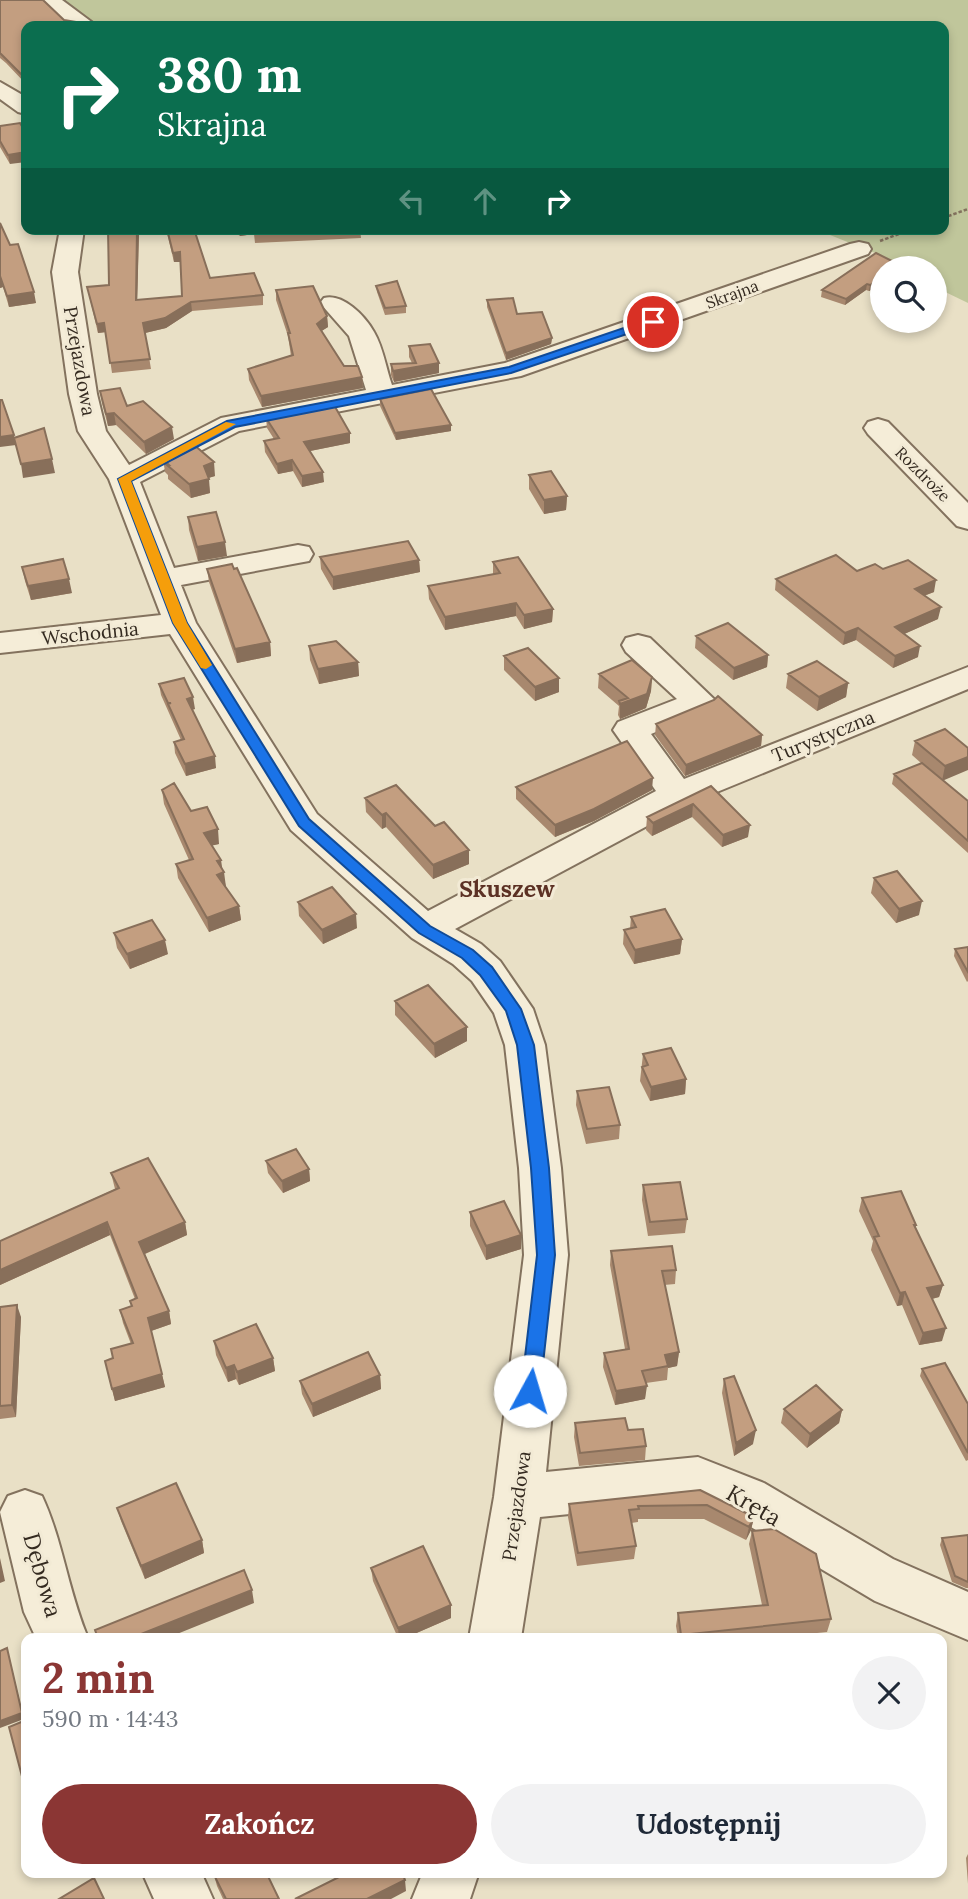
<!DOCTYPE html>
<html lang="pl">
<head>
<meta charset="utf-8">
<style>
  body { margin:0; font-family:Lora,serif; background:#f2f2f3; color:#1f2937; height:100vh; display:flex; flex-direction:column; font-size:26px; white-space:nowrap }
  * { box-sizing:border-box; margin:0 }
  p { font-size:23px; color:#747a83 }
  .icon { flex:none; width:38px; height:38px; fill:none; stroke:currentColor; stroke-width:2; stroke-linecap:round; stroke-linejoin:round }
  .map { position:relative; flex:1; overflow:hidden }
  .details { position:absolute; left:21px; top:1633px; width:926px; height:245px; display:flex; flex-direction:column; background:#fff; border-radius:14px; box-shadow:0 4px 10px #0003 }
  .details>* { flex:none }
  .hud { position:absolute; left:21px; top:21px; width:928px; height:214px; border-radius:14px; box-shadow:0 4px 10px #0003; background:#0b6e4f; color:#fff; overflow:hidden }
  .buttons { position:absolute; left:870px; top:256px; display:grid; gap:14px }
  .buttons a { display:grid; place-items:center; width:77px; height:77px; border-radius:50%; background:#fff; box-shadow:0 4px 10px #0003; font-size:35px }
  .pin { position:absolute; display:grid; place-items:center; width:60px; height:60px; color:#fff; margin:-30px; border:4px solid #fff; border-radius:50%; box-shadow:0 2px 7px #0007 }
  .me { position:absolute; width:77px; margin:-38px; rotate:6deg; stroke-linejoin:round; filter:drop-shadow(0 0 5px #0008) }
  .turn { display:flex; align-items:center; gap:24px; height:147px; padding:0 21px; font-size:32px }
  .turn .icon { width:91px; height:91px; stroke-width:2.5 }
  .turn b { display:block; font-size:49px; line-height:60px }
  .lanes { display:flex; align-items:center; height:66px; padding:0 21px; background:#0003; justify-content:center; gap:35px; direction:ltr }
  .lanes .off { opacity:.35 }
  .round { display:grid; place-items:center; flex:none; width:74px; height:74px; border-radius:37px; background:#f2f2f3 }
  .headline { display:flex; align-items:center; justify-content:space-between; height:119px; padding:0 21px }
  h1 { font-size:42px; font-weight:800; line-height:52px; color:#8b3634 }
  .button { display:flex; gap:14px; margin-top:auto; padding:14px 21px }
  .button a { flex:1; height:80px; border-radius:42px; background:#8b3634; color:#fff; font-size:28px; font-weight:800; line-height:80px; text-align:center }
  .button a+a { background:#f2f2f3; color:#1f2937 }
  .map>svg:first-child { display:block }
</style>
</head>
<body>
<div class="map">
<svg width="968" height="1899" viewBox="0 0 968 1899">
  <rect width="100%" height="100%" fill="#e9e0c6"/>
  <!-- green -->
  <path fill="#c0c69b" d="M43,0h925v303l-33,-16 -1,-19h-37l-17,-13 -65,-26h128v-203h-870z"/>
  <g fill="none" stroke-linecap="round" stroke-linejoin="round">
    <defs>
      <path id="minor" d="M42,0h20l35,26c-26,1 -39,-4 -55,-26z
        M0,82l26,15v17l-8,-2 -18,-13z
        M60,229h24l-6,43 19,122 9,37 23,34 92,-47 145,-28 -17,-54 -29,-33 4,-5c19,-5 41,18 50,34 9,15 12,36 18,53l113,-22 345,-119 9,-2 9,2 3,5 -3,5 -347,122 -282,55 -99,51 34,86 124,-23 11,2 4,7 -4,7 -11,2 -117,22 15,38 121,191 111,97 228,-120 -43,-61 5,-8 59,-23 -51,-47 -4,-7 4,-7 12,-3 12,3 67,64 -5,7 -61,25 33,45 284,-112v22l-278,114 -235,126 26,15 19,17 33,48 12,36 16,123 7,87 -22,217 152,-15 66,26 129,76 75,33v48l-93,-39 -146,-87 -31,-13 -158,16 -19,121h-52l25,-141 30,-242 -5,-87 -14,-123 -11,-32 -22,-32 -19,-17 -41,-26 -121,-108 -121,-196 -170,19v-20l161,-18 -52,-136 -31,-48 -9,-37 -17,-122z
        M878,419l10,3 80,81v26l-11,-3 -89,-92 -4,-6 4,-6z
        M25,1490l17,6c21,45 26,95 46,142h-52l-12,-26 -24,-100 8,-16z
        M142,1872h59l12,27h-59z
        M423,1872h56l-9,27h-58z"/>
    </defs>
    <!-- minor casing -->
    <use href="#minor" stroke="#83725e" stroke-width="4"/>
    <!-- path -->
    <path stroke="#83725e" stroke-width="2.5" stroke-dasharray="3.5 2" stroke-linecap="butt" d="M943,218l25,-9
      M880,241l32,-12"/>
    <!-- minor -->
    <use href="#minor" fill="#f5edd8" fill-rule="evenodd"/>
  </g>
  <!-- wall -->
  <path fill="#a8886e" d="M0,0l26,26v58l-20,-21 -6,-5z
    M20,123l-10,41 -10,-17v-21z
    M0,223l36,80 -27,4 -6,-20 -3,1z
    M137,229h1l1,3 -2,68 45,-4 -2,-34h-6l-8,-33h28l16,49 53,17v10l-71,6 -26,17 -21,5 6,36 -39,4 -6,-41 -8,1 -11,-46 22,-2z
    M230,229h130l1,9 -106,5 -1,-9 -14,2z
    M876,253l28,15h-22v16l-13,7 -3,-1 -21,15 -24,-8 1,-7z
    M376,286l30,20v7l-21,2 -8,-23z
    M276,290l51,26 1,11 -7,4 23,35 18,11 1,11 -101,19 -13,-27 -1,-11 43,-13 -3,-20 -12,-36z
    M487,300l65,38 -1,6 -45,16 -19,-53z
    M409,346l30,17v10l-45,9 -3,-7v-11l21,-1 -3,-6z
    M100,391l74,48 -28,15 -30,-29 -8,1 -6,-23z
    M380,399l71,32 -55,9 -16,-34z
    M266,418l84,15v10l-40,8 14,31 -22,5 -9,-16 -15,3 -13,-22 -1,-11 10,-2 -7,-11z
    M163,459l52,17 -7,2 2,15 -19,5 -23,-19v-4l-3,-3z
    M529,475l38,21 -1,14 -22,4 -15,-25z
    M188,517l39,39 -29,5 -9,-31z
    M320,557l99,3 1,12 -87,18 -12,-21z
    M493,562l60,47 -1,13 -28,7 -8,-13 -71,14 -16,-31 -1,-13 65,-12z
    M22,567l50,26 -41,7 -6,-19z
    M207,569h27l36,73 1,14 -34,7 -28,-81z
    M883,569l51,23 -10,4 14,23 -34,15 14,23 -25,11 -37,-28 -13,5 -68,-55 1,-11z
    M696,636l72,19 -1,12 -34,13 -38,-32z
    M309,646l49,16 1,14 -40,8 -9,-24z
    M504,656l55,36 -24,9 -31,-31z
    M599,674l53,3 -1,14 -5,17 -26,11 -2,-4 1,-9 -21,-18z
    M788,674l60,9 -2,14 -29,14 -31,-23z
    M159,684l36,25 -3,1 24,58 -30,8 -11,-23 -1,-11 7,-2 -20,-45z
    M656,724l106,11 -1,11 -76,30 -30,-41z
    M915,741l53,7 -25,32 25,21v52l-76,-69 2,-10 27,-11 -9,-8z
    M711,786l37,51 -26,10 -30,-30 -40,19 -6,-6 1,-13z
    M516,787l136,3 -58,31 -39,16 -39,-38z
    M162,790l29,21 28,33 -7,1 10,25 4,17 13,19 2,14 -32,12 -31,-54 -2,-14 13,-4 -25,-56z
    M365,798l104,66 -36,15 -47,-52 -4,2 -16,-17z
    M874,878l45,37 -23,8 -25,-30z
    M298,902l59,26 -34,16 -24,-28z
    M631,917l51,22 -2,15 -46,10 -11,-20 1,-14 6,-1z
    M114,933l54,21 -38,15 -13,-21z
    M968,947v34l-1,1 -13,-26 1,-7z
    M395,1001l72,26v14l-32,17 -40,-43z
    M643,1054l43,25 -1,15 -35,7 -10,-20z
    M577,1091l43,34 -1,14 -33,5 -10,-39z
    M266,1161l43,8 1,12 -27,12 -15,-20z
    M111,1173l74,49 2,13 -42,19 24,57 2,13 -20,7 14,56 -50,14 -10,-40 8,-3 18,-14 -8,-21 -3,-13 11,-4 -1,-5 5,-2 -25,-64 -110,50v-44l115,-52z
    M643,1185l44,34 -2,14 -37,3 -6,-36z
    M862,1198l54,27v3l27,57 -4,12 -7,2 10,42 -23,4 -17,-40 -5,1 -26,-56 2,-9 -14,-30z
    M470,1212l51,37 -35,11 -16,-34z
    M611,1251l65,19 -1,14 -11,1 15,67 -2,14 -9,2 -1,12 -21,3 -1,16 -30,6 -12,-38 1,-14 21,-4 -15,-84z
    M0,1307l21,10 -5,100 -16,2z
    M214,1341l59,17 2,13 -36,14 -3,-6 -8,3 -12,-27z
    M922,1369l46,35v56l-2,1 -46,-85z
    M380,1375l1,14 -68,28 -11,-23 -2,-13z
    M724,1379l29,65 -19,12 -12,-63z
    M784,1409l58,1 -3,13 -32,25 -26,-25z
    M575,1423l53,7 18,16 -1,14 -66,6 -5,-29z
    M700,1490l54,27 -3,13 -5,10 -42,-21h-66v3l-7,1 5,23 -2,13 -57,7 -9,-49 1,-13z
    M117,1508l85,32 2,13 -59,26 -24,-58z
    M752,1531l79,88 -4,13 -59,6h-90l-2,-12 2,-13 84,-8 -13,-61z
    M968,1535v53h-2l-14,-6 -12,-37 2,-7z
    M371,1568l80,50 -46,20h-7l-25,-57z
    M968,1854v30l-2,-26z
    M214,1875l65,24h-56l-6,-13z"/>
  <!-- shaded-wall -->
  <path fill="#886f5a" d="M26,152v10l-16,2 -2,-9z
    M137,229h1l1,3 -2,78 -1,-10z
    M240,229h14v5l-14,2z
    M180,252l1,10h-7l-1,-9z
    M0,276l3,11 -3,1z
    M882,278v6l-13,7 1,-6z
    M867,284l-1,6 -21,15 1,-6z
    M34,292l2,11 -27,4 -2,-11z
    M191,302l1,9 -26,17 -21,5 -2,-10z
    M327,316l1,11 -11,7v-10z
    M104,323l2,9 -8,1 -1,-9z
    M552,338l-1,6 -45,16v-7z
    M439,363v10l-45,9 -1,-11z
    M362,377l1,11 -101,19 -1,-11z
    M114,413l2,12 -8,1 -2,-12z
    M451,425v6l-55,9 -1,-7z
    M172,427l2,12 -28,15 -2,-12z
    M350,433v10l-45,9 -1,-10z
    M14,435l2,10 -16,2v-10z
    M52,459l3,14 -32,5 -2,-14z
    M292,460l1,11 -15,3 -1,-10z
    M214,462l1,14 -10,3 -1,-13z
    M323,472l1,10 -22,5v-11z
    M209,479l1,14 -19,5 -2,-14z
    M567,496l-1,14 -22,4v-14z
    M225,542l2,14 -29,5 -1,-14z
    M419,560l1,12 -87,18v-13z
    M69,579l3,14 -41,7 -3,-14z
    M936,580l-2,12 -22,8 3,-11z
    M516,603v13l-71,14v-13z
    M941,607l-3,12 -45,20 2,-12z
    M553,609l-1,13 -28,7v-14z
    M858,628l-2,12 -13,5 2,-12z
    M270,642l1,14 -34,7 -2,-14z
    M920,646l-2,11 -25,11 2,-12z
    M768,655l-1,12 -34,13 1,-12z
    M358,662l1,14 -40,8 -1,-15z
    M652,677l-1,14 -5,17 -26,11v-15z
    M559,678v14l-24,9v-14z
    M848,683l-2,14 -29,14 2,-14z
    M193,697l2,12 -7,1 -1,-11z
    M762,735l-1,11 -76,30 1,-11z
    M215,756l1,12 -30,8 -1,-12z
    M968,757v13l-26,11 3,-15z
    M653,778l-1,12 -58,31 -39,16v-12z
    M693,804l-1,13 -40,19 1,-13z
    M386,813v14l-4,2v-14z
    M750,825l-2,12 -26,10 1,-12z
    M218,829l1,15 -13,3 -2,-14z
    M469,850v14l-36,15v-14z
    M221,860l2,13 1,-1 2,15 -9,-12v-14z
    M922,901l-3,14 -23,8 3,-14z
    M239,906l2,14 -32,12 -2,-14z
    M356,914l1,14 -34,16 -1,-14z
    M682,939l-2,15 -46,10 1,-14z
    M165,940l3,14 -38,15 -3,-15z
    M467,1027v14l-32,17 -1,-14z
    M686,1079l-1,15 -35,7 1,-14z
    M309,1169l1,12 -27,12 -1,-12z
    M107,1222l3,13 -110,50v-15z
    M185,1222l2,13 -45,20 -3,-13z
    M521,1235v14l-35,11v-14z
    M943,1285l-4,12 -16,4 4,-13z
    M905,1292l-3,13 -5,1 3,-13z
    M17,1305l4,12 -5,100 -4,-12z
    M169,1311l2,13 -20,7 -3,-13z
    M946,1328l-4,13 -23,4 4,-12z
    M679,1352l-2,14 -9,2 -3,-13z
    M273,1358l2,13 -36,14 -2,-13z
    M234,1365l2,14 -8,3 -2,-14z
    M162,1374l3,13 -50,14 -3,-12z
    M380,1375l1,14 -68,28 -1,-13z
    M647,1386l-2,13 -30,6 1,-14z
    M842,1410l-3,13 -32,25 3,-14z
    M756,1430l-3,14 -19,12 2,-13z
    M754,1517l-3,13 -5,10 3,-13z
    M202,1540l2,13 -59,26 -4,-13z
    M0,1558l5,23 -5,2z
    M252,1590l2,13 -87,35h-25l-1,-4z
    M451,1605v13l-46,20h-6l-1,-10z
    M7,1648l17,71 -24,9v-7z
    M405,1880l1,11 -15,8h-24z"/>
  <!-- building -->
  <path fill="#c39e80" stroke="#886f5a" stroke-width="2" d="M0,0h43l21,20 18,3 4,3h-60v53l-26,-26z
    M20,123l6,10v19l-18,3 -8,-14v-15z
    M0,223l10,22 8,-1 16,48 -27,4 -7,-20z
    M108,229h29l-1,71 46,-4 -2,-44 -7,1 -6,-24h27l16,49 44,-5 9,22 -72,7 -26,16 -22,5 7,36 -40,4 -6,-40 -7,1 -10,-37 22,-2z
    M254,229h84l-84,4z
    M876,253l28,14 -22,1v10l-12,7 -3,-1 -21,15 -24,-9z
    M397,281l9,25 -21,2 -9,-22z
    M313,286l14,30 -10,8 27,42h14l4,11 -101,19 -13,-27 45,-14 -5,-22h2l-14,-43z
    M513,298l4,16 25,-2 10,26 -46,15 -19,-53z
    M430,344l9,19 -46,8 -2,-7 25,-1 -7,-17z
    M120,388l7,18 16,-5 29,26 -28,15 -30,-29 -8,1 -6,-23z
    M431,389l20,36 -56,8 -15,-34z
    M0,400h2l12,35 -14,2z
    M334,405l16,28 -46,9 19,30 -21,4 -10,-16 -15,4 -13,-23 15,-3 -13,-20z
    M44,428l8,31 -31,5 -7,-26z
    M193,444l21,18 -10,4 5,13 -20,5 -22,-19h2l-6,-6z
    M551,471l16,25 -23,4 -15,-25z
    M216,512l9,30 -28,5 -9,-30z
    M408,541l11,19 -86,17 -13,-20z
    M836,555l21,16 18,-7 8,5 25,-9 28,20 -21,9 26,18 -46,20 25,19 -25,10 -37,-28 -13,5 -69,-54z
    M518,557l35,52 -29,6 -8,-12 -71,14 -17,-31 72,-13 -7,-11z
    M63,559l6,20 -41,7 -6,-19z
    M232,564l2,5 3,-1 33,74 -35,7 -28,-80z
    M728,623l40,32 -34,13 -38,-32z
    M336,641l22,21 -40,7 -9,-23z
    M528,648l31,30 -24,9 -31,-31z
    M632,660l20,17 -5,17 -27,10 -1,-3 9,-3 -29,-24z
    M817,661l31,22 -29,14 -31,-23z
    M184,678l9,19 -6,2 28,57 -30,8 -11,-22 10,-3 -16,-35 3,-1h-3l-9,-19z
    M718,696l44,39 -76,30 -30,-41 58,-24z
    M945,729l23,19v9l-23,9 -30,-25z
    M627,741l26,37 -59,31 -39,16 -39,-38z
    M922,763l46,38v40l-74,-67z
    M174,783l17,28 16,-4 11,22 -14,4 17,27 -4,1 7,11 -7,3 22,31 -32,12 -31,-54 17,-5 -31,-69z
    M396,785l39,41 9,-4 25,28 -36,15 -47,-52 -4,2 -17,-17z
    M711,786l39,39 -27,10 -30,-31 -40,19 -6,-6z
    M897,871l25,30 -23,8 -25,-31z
    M332,887l24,27 -34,16 -24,-28z
    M665,909l17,30 -47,11 -11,-20 12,-3 -5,-10z
    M152,920l13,20 -38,14 -13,-21z
    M968,947v25l-13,-23z
    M428,985l39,42 -33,17 -39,-43z
    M671,1048l15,31 -35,8 -9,-20 6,-2 -5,-11z
    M609,1087l11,38 -33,4 -10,-38z
    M296,1149l13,20 -27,12 -16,-20z
    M148,1158l37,64 -46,20 30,69 -21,7 14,56 -50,15 -7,-28 8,-3 -2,-9 22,-6 -13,-33 12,-4 -2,-5 7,-3 -30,-76 -107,48v-29l119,-53 -8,-15z
    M680,1182l7,37 -37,3 -7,-37z
    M901,1191l15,34h-2l29,60 -16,3 19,40 -23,5 -18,-41 -5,1 -26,-56 5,-1 -17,-38z
    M504,1201l17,34 -35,11 -16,-34z
    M672,1246l4,24 -14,1 17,81 -14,3 3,11 -26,5 5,15 -31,5 -12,-38 25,-4 -18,-98z
    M17,1305l-5,100 -12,1v-99z
    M256,1324l17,34 -36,14 -3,-7 -8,3 -12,-27z
    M368,1352l12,23 -68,29 -12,-23z
    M945,1363l23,41v49l-46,-84z
    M734,1376l22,54 -20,13 -12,-64z
    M816,1385l26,25 -32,24 -26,-25z
    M625,1418l3,12 15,-1 3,17 -66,7 -5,-30z
    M176,1483l26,57 -61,26 -24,-58z
    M700,1490l54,27 -5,10 -42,-22 -69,1 1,3 -10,1 7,36 -58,7 -9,-49z
    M774,1529l42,25 15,65 -150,16 -3,-22 90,-8 -16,-74z
    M968,1535v47l-13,-6 -13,-38z
    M423,1546l28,59 -53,23 -27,-60z
    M244,1570l8,20 -111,44 2,4h-45l-3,-8z
    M7,1648l15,65 -22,8v-70z
    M26,1720v64h-2l-15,-57z
    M219,1872h47l13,27h-53l-12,-24z
    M349,1872h53l3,8 -38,19h-72z
    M94,1878l10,21h-45z"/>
  <!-- route -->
  <path fill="#1a73e8" stroke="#114b97" stroke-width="2" d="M653,318l6,4 -2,2 -146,49 -276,54 -104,54 56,142 122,196 121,107 43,24 19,17 29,42 13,36 15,123 6,87 -15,136 -3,6 -7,3 -7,-3 -2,-6 16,-136 -6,-87 -14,-123 -11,-34 -26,-36 -18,-17 -43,-25 -120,-107 -126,-203 -55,-144 109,-58 282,-54z"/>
  <!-- slow -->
  <path fill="#f59e0b" d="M226,422l10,2 -105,57 56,142 25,42 -6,4 -5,-1 -28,-45 -55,-144z"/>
  <g text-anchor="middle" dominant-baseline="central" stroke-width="6" stroke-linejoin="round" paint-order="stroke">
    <!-- far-street labels -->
    <g font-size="16" fill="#342a20" stroke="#f2ead5">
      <text transform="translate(732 294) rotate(-20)">Skrajna</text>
      <text transform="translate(923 474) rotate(45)">Rozdroże</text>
    </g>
    <!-- street labels -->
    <g font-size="19" fill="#342a20" stroke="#f2ead5">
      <text transform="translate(80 361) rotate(80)">Przejazdowa</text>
      <text transform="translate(90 633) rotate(-6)">Wschodnia</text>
      <text transform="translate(823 736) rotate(-22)">Turystyczna</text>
      <text transform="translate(516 1506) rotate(-82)">Przejazdowa</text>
    </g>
    <!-- quarter labels -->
    <g font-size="23" font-weight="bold" fill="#5c3124" stroke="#f2ead5">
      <text x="507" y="888">Skuszew</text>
    </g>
    <!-- near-street labels -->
    <g font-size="23" fill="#342a20" stroke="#f2ead5">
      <text transform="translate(754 1505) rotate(30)">Kręta</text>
      <text transform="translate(43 1575) rotate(74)">Dębowa</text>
    </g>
  </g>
</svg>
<div class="buttons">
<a><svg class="icon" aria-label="search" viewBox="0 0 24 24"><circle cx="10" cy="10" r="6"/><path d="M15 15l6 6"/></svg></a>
</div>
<div class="pin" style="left:653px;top:322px;background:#d93025"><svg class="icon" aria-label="arrive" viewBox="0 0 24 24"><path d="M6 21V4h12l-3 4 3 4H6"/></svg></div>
<svg class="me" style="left:530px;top:1391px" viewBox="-20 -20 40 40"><circle r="19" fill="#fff"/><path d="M0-13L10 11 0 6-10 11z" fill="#1a73e8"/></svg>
<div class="hud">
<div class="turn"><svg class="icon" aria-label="right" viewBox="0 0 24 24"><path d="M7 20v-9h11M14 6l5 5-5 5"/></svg><div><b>380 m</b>Skrajna</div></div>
<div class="lanes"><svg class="icon off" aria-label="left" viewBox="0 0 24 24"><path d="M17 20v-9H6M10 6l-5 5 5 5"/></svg><svg class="icon off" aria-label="ahead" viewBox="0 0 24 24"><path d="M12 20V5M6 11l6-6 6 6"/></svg><svg class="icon" aria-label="right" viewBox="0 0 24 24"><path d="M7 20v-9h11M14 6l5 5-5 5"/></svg></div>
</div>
<section class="details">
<div class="headline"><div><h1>2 min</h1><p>590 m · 14:43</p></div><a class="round"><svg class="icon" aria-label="close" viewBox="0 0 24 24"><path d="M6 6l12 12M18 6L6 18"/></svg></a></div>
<div class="button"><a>Zakończ</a><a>Udostępnij</a></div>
</section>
</div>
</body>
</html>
